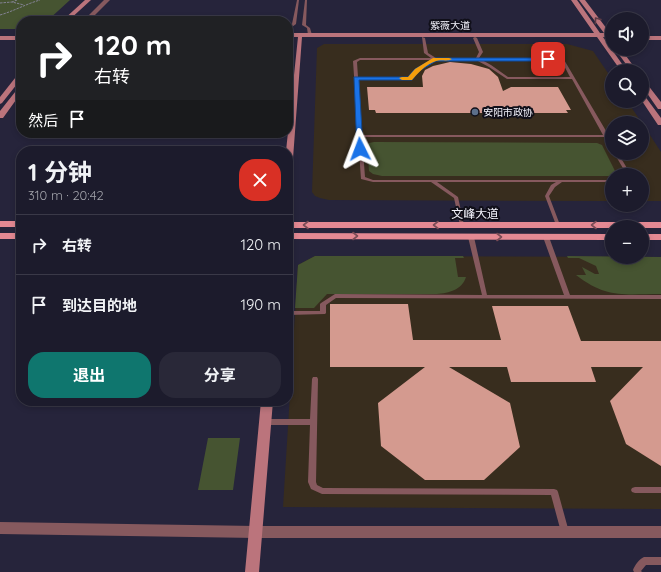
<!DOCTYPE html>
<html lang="zh">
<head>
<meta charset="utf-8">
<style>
  body { margin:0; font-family:Quicksand,"Noto Sans SC",sans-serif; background:#292838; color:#f1f3f6; height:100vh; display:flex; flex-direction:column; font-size:15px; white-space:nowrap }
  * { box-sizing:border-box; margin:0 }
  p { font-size:13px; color:#a0a1a9 }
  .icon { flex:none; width:22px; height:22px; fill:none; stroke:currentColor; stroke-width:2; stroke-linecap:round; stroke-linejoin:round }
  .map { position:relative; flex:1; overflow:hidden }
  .sheet { position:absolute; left:16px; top:146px; width:277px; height:260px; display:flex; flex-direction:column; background:#1c1b2c; border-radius:16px; box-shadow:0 2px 6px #0003,0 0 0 1px #3a3948 }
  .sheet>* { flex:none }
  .top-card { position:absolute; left:16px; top:16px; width:277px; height:122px; border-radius:16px; box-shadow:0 2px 6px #0003,0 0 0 1px #3a3948; background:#202124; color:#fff; overflow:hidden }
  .tools { position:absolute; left:605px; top:12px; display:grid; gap:8px }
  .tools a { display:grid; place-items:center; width:44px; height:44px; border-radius:50%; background:#1c1b2c; box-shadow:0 2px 6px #0003,0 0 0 1px #3a3948; font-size:20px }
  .pin { position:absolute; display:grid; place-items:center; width:34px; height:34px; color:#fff; margin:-17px; border-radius:8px; box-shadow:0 2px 6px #0006 }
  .me { position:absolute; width:44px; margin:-22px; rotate:357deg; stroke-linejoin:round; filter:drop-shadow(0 0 3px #0008) }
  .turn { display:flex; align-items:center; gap:14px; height:84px; padding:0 12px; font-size:18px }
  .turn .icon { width:52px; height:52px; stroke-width:2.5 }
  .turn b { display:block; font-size:28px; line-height:34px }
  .then { display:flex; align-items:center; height:38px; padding:0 12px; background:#0003; gap:8px; font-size:15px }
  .round { display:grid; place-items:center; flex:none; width:42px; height:42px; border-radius:16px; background:#292838 }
  .head { display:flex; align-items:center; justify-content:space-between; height:68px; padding:0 12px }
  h1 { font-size:24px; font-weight:700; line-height:30px }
  .button { display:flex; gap:8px; margin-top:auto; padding:8px 12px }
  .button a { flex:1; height:46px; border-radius:16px; background:#0f766e; color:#fff; font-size:16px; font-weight:700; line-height:46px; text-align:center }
  .button a+a { background:#292838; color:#f1f3f6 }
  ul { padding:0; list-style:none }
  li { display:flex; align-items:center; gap:12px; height:60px; padding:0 12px; border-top:1px solid #3a3948 }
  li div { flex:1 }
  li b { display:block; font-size:15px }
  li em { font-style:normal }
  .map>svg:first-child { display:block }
</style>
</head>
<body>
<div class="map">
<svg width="661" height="572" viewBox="0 0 661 572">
  <rect width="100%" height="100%" fill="#26243b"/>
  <!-- commercial -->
  <path fill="#382d1e" d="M324,44h243l26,7 19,28v22h15l15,22h-30v30h30v-30l19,29v49h-19v-26h-30v26l-283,-1 -9,-2 -5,-2 -3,-4 5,-144z
    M315,256l346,1v252l-378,-2 15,-242z"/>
  <!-- green -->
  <path fill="#465431" d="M0,0h70l-23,21h-26v8h-21z
    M374,142l223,1 5,2 15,30 -8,1h-227l-9,-2 -4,-3 -2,-25 2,-3z
    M315,256h148l1,2h-9l3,19h8c-4,13 -17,16 -29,17h-110l-13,14h-19l3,-43z
    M567,256l94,1v37c-37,0 -54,5 -85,-19h10l-4,-8 13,7h4l-3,-8 -17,-8h-11z
    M208,438h32l-7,52h-35z"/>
  <!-- building -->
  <path fill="#d49a8f" d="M450,62l21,2 18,5 9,8 5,14 8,-4h47l13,23h-5l2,3h-192l-1,-3h-6l-2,-23h56l-1,-11 3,-6 8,-4z
    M330,304h78l5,36h88l-9,-34h76l13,35h80v125l-35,-22 -16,-43 33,-34h-52l5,15h-85l-4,-15h-58l61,36 10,44 -36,33h-59l-44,-34 -3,-43 47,-36h-95z"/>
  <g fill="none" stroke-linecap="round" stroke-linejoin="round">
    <!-- path -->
    <path stroke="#848394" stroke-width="1" stroke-dasharray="2.5 1" stroke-linecap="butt" d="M17,0l-5,2 12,3
      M0,3l12,-1
      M0,15c14,-4 26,-11 40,-15"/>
    <!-- lane -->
    <path fill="#86595e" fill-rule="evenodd" d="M297,0h2l-3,24 -8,6v-3l4,-3z
      M305,0h2l-1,25 4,3 2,7 -2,1 -2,-1 -1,-7 -5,-3z
      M422,37l3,1 3,15 8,5h40l3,-6 -6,-14 2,-1 2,1 6,14 -4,6h84l46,78 3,6v5h-2l-5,-10h-243l3,40 8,3h239v2h-50l-7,5 -6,9 11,29 -2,1 -2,-1 -11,-29 6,-11 5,-3h-119l21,15 6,28 -2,1 -2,-1 -6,-27 -23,-16h-58l-12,-3 -3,-42 -1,-1 1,-1 -5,-74 7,-3h71l-7,-5zM360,60h71l-15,9 -7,9 -51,-1 -1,-15zM436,60h40l13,7 18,12h65l31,56h-241l-4,-56 52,1h1l7,-9zM482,60h79l9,17h-62l-17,-12z
      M614,153h4l13,22h-4z
      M471,235l3,2 13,58h77l-21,-58 3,-2 3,2 21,58h91v4l-325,-1 -10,7v8l-1,1 -37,1v-4h32v-7l1,-1 14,-9 147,1 -14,-58z
      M313,377h4l1,2 -2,103 1,3 6,3 231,1 3,1 1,2 11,40 -1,2 -3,1 -3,-1 -1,-2 -10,-37 -229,-1 -11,-5 -3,-7 2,-57h-44l-2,-1 -1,-2 1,-2 2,-1h44l2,-40z
      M635,487h26v6h-26l-3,-1 -1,-2 1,-2z
      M644,557h17v8h-15l-5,6 1,1h-8l-1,-2c2,-5 6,-11 11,-13z"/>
    <!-- street -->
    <path fill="#86595e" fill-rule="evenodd" d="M104,0h6l-21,21h-6z
      M0,522l256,4h405v12h-405l-256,-4z"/>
    <!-- secondary -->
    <path fill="#bb747c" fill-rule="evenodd" d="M85,0h6l-23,21h-6z
      M571,0h6l23,33h4l-25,-33h6l25,33h2v8l-3,-1 -3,-3h-3l24,34h-6l-24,-34h-295l-10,135 -4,2v-23h-2l12,-114h-10v-4h306z
      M0,36h21v4h-21z
      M642,36h19v4h-19z
      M615,49h6l16,22h-6z
      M21,72v7l-19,24 -2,1v-7l19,-24z
      M642,79l2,1 17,22v7h-3l-16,-23z
      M21,86v7l-18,25h-3v-7l19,-24z
      M642,94l2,1 17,23v7h-3l-16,-24z
      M261,401h12l-14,171h-14z"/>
    <!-- primary -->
    <path fill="#e48993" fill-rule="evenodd" d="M0,221h21v6h-21z
      M288,222h373v6h-373z
      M0,233h21v6h-21z
      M288,233l324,1v6l-324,-1z
      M642,234h19v6h-19z"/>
  </g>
  <!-- one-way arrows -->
  <defs><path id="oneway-chevron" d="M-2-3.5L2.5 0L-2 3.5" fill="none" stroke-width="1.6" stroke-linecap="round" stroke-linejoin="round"/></defs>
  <use stroke="#5d3c46" href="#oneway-chevron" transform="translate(597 20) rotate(-126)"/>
  <g stroke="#7a4c56">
    <use href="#oneway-chevron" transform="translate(306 225) rotate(-180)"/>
    <use href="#oneway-chevron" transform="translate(436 225) rotate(-180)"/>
    <use href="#oneway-chevron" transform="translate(594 225) rotate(-180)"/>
    <use href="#oneway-chevron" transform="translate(355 236)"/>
    <use href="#oneway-chevron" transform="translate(499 237)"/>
  </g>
  <!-- route -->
  <path fill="#1a73e8" stroke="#114b97" d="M435,58h113l3,1 -3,2h-112l-17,10 -7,9h-53l4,69 -1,2h-5l-3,-74h54l7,-8z"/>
  <!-- slow -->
  <path fill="#f59e0b" d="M433,58h16l3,1c-5,3 -11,0 -16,2 -10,3 -18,12 -24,19h-10l-3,-2 3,-1h6l7,-8z"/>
  <!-- markers -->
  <circle fill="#5c6f8a" stroke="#100f19" stroke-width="1.5" cx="475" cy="112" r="4"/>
  <g text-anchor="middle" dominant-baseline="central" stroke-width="4" stroke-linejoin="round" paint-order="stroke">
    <!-- far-street labels -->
    <g font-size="10" fill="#f4f4fd" stroke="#100f19">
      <text x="450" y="25">紫薇大道</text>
    </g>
    <!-- far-poi labels -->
    <g font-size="10" fill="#f4f4fd" stroke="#100f19" text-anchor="start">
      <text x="483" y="112">安阳市政协</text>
    </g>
    <!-- street labels -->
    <g font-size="12" fill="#f4f4fd" stroke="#100f19">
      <text x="475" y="213">文峰大道</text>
    </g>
  </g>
</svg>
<div class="tools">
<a><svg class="icon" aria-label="sound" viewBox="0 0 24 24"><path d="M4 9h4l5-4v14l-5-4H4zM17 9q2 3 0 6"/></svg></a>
<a><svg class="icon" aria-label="search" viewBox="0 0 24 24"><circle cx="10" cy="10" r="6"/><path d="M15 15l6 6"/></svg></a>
<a><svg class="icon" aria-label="layers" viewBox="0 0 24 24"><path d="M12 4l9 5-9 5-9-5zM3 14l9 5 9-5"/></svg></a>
<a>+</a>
<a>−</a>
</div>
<div class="pin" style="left:548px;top:59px;background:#d93025"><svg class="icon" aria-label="arrive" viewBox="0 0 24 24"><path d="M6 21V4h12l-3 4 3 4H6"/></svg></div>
<svg class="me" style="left:360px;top:149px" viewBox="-20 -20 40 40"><path d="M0-17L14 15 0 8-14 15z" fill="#1a73e8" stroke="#fff" stroke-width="4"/></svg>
<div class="top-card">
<div class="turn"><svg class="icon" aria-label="right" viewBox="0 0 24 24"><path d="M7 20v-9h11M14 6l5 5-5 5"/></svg><div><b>120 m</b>右转</div></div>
<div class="then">然后<svg class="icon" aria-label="arrive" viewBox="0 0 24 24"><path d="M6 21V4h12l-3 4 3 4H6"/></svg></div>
</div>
<section class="sheet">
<div class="head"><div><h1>1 分钟</h1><p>310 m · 20:42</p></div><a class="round" style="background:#d93025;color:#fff"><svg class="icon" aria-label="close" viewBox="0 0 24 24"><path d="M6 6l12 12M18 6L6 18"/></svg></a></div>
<ul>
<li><svg class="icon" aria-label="right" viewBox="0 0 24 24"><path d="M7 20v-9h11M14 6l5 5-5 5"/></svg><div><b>右转</b></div><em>120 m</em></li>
<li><svg class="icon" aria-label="arrive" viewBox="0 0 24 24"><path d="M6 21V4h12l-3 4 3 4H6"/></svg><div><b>到达目的地</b></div><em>190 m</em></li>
</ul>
<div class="button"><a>退出</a><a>分享</a></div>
</section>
</div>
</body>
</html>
